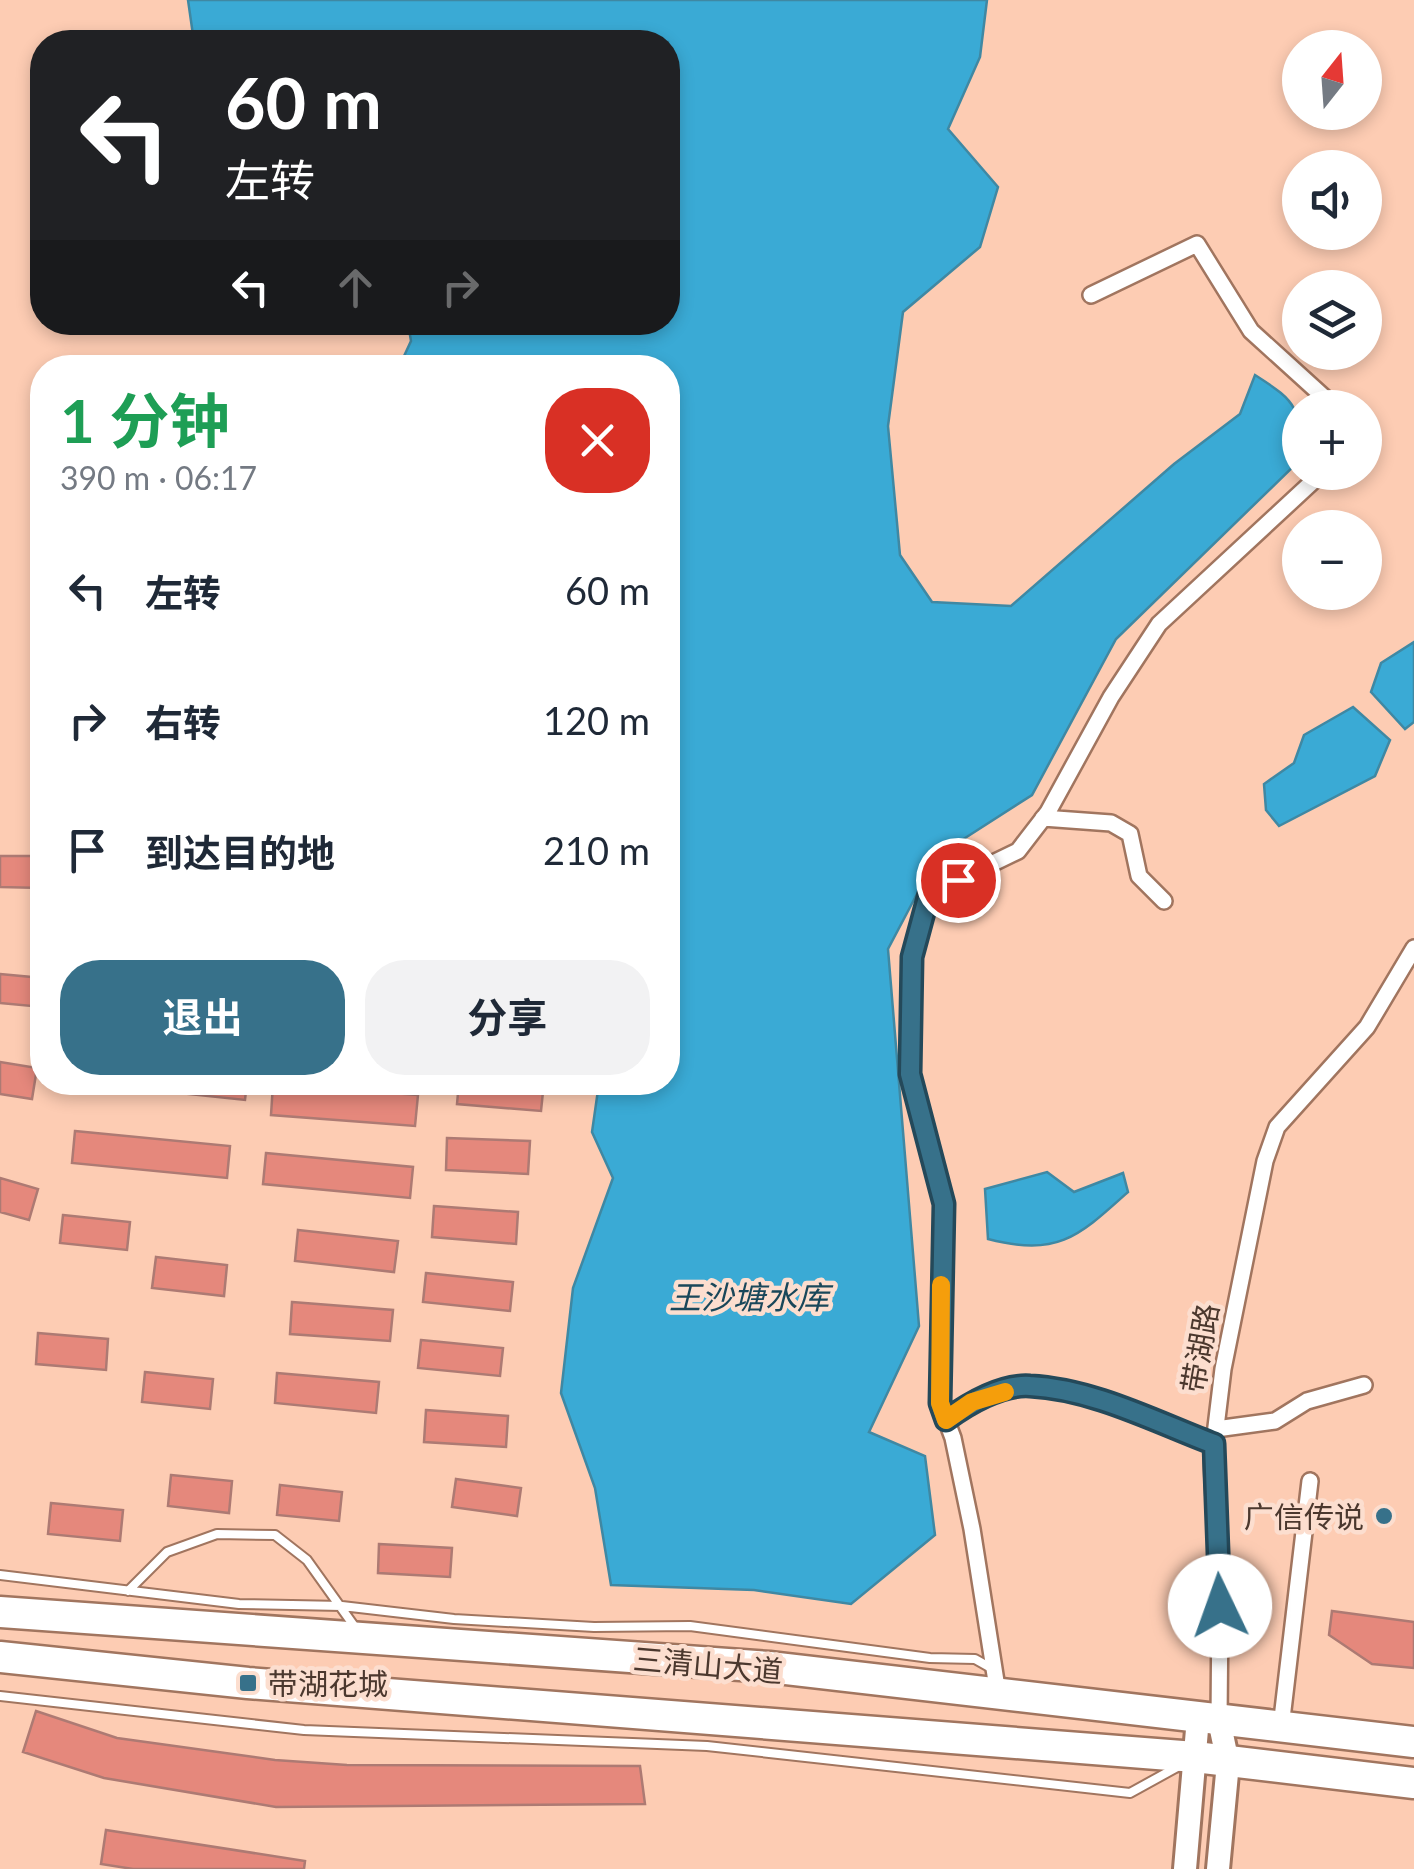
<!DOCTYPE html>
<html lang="zh">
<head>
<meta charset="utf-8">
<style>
  body { margin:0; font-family:Lato,"Noto Sans SC",sans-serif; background:#f2f2f3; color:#1f2937; height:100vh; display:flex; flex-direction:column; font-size:38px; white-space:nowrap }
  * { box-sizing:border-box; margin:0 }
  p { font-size:32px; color:#747a83 }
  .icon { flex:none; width:55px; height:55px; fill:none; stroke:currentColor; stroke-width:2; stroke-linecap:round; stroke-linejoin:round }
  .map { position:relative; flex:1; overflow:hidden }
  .sheet { position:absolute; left:30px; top:355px; width:650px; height:740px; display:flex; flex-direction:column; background:#fff; border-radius:40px; box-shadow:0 5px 15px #0003 }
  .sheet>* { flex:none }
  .guide { position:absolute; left:30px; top:30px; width:650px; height:305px; border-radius:40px; box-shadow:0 5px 15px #0003; background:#202124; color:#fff; overflow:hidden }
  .needle { width:65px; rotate:17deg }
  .tools { position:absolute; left:1282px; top:30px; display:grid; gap:20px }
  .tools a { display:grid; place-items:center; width:100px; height:100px; border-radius:50%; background:#fff; box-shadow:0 5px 15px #0003; font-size:50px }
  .pin { position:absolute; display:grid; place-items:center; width:85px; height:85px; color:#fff; margin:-42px; border:5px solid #fff; border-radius:50%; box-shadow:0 2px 10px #0007 }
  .me { position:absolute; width:110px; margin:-55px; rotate:357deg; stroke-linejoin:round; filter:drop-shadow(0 0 8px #0008) }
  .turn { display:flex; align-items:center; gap:35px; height:210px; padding:0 30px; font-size:45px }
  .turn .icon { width:130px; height:130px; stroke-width:2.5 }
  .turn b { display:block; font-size:70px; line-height:85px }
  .lanes { display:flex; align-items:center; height:95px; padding:0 30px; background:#0003; justify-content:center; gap:50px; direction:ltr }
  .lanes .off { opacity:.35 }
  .round { display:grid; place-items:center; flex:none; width:105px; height:105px; border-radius:40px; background:#f2f2f3 }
  .headline { display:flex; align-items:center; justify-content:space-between; height:170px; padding:0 30px }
  h1 { font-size:60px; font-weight:700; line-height:75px; color:#1e9e55 }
  .cta { display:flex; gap:20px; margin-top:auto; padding:20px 30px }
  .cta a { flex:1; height:115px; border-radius:40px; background:#37718a; color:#fff; font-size:40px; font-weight:700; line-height:115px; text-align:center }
  .cta a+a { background:#f2f2f3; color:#1f2937 }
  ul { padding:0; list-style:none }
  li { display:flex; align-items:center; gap:30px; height:130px; padding:0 30px }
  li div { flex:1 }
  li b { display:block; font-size:38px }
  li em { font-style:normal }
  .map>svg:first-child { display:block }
</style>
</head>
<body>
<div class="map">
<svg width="1414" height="1869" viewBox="0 0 1414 1869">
  <rect width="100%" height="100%" fill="#fdccb3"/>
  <!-- water -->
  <path fill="#3aaad5" stroke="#3f88a3" stroke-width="2.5" d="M188,0h799l-7,57 -32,72 50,58 -18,60 -77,65 -15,114 12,129 32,47 79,4 163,-142 66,-50 15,-39c44,28 45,33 45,85l-184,179 -84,156 -95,61 -49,93 31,377 -50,106 56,24 10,79 -84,69 -97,-14 -143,-5 -16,-97 -34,-95 12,-105 40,-110 -21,-46 7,-49 69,-1v-714l-269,-1 12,-26 -3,-18 260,-1v-280h-474z
    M1414,642v80l-9,7 -34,-37 10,-29z
    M1353,707l37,33 -15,36 -96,50 -13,-16 -2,-26 30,-21 10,-28z
    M1047,1172l27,20 49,-19 5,19c-50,45 -70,65 -140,47l-3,-50z"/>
  <!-- building -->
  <path fill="#e5887c" stroke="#ad7a73" stroke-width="2.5" d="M0,856h42v32l-42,-1z
    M0,974l42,4v29l-42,-4z
    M0,1062l37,6 -5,31 -32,-5z
    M170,1082h77l-2,18 -76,-8z
    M459,1082h85l-3,29 -84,-7z
    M273,1084l145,11 -3,31 -144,-11z
    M75,1131l155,15 -3,32 -155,-15z
    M447,1138l83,3 -2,33 -82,-4z
    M266,1153l147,14 -3,31 -147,-14z
    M0,1178l38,11 -9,31 -29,-8z
    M434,1206l84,6 -2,32 -84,-7z
    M63,1215l67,7 -3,28 -67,-7z
    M298,1230l100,11 -4,31 -99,-11z
    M156,1257l71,8 -3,31 -72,-8z
    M426,1273l87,9 -3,29 -87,-9z
    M292,1302l101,8 -3,31 -100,-7z
    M38,1333l70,6 -2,31 -70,-6z
    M421,1340l82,8 -3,28 -82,-8z
    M145,1372l68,7 -3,30 -68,-7z
    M277,1373l102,9 -3,31 -101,-10z
    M426,1410l82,6 -2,31 -82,-5z
    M171,1475l61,6 -3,32 -61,-7z
    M456,1479l65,9 -4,28 -65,-9z
    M280,1485l62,7 -3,29 -62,-6z
    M51,1503l72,7 -3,31 -72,-7z
    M379,1544l73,4 -2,29 -72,-4z
    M1332,1611l82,11v46l-42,-4 -43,-29z
    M36,1711l81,27 158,22 72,5 293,1 5,38 -369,3 -172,-29 -81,-26z
    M106,1830l199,31 -1,8h-171l-32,-5z"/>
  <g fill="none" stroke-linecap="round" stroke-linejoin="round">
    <defs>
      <path id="lane" d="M0,1575l239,29 103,2 112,13 140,8 96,-1 240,32 45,1 16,9
        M128,1591l39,-39 50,-18 58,1 32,25 50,70
        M0,1696l304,34 403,16 423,47 49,-27"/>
      <path id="street" d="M1091,295l106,-51 54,87 75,68 3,9
        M1043,818l68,5 19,11 9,42 25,25
        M946,1420c22,-16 56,-36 84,-34 63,3 126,36 184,58
        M1216,1429l59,-8 32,-20 57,-16
        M998,1694l-26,-165 -19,-91 -13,-35 5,-199 -35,-130 2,-117 17,-63 89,-43 30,-39 63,-115 48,-73 164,-152
        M1219,1720l1,-114 -8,-146 11,-91 42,-208 12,-34 90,-100 47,-79
        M1281,1727l29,-246"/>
      <path id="secondary" d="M1185,1869l13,-151
        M1218,1869l10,-106 -9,-43"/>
      <path id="highway" d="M0,1612l769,55 645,75
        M0,1657l248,26 947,74 219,26"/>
    </defs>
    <!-- lane casing -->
    <use href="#lane" stroke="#a1755f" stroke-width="12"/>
    <!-- street casing -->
    <use href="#street" stroke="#a1755f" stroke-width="20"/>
    <!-- secondary casing -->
    <use href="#secondary" stroke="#a1755f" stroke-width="28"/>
    <!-- highway casing -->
    <use href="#highway" stroke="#a1755f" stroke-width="35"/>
    <!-- lane -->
    <use href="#lane" stroke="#fff" stroke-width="8"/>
    <!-- street -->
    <use href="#street" stroke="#fff" stroke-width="15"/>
    <!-- secondary -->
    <use href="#secondary" stroke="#fff" stroke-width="22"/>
    <!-- highway -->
    <use href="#highway" stroke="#fff" stroke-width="30"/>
  </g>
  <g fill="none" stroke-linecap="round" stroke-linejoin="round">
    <defs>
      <path id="route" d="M958,880l-29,14 -17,63 -2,117 34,130 -4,199 6,17c22,-16 56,-36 84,-34 63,3 126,36 184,58l6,162"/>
    </defs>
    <!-- route casing -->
    <use href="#route" stroke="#24495a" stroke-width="25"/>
    <!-- route -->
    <use href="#route" stroke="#37718a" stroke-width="18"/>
    <!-- slow -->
    <path stroke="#f59e0b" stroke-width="18" d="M941,1285l-1,118 6,17 26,-18 33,-10"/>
  </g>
  <!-- markers -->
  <g fill="#37718a" stroke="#fcdecf" stroke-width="4">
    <circle cx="1384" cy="1516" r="10"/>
    <rect x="238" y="1673" width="20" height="20" rx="5"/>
  </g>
  <g text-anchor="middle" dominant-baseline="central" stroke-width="9" stroke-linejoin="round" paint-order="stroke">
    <!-- street labels -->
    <g font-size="30" fill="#4b382e" stroke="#fcdecf">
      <text transform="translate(1199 1348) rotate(-80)">带湖路</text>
      <text transform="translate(708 1664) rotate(5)">三清山大道</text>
    </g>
    <!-- poi labels -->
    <g font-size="30" fill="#4b382e" stroke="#fcdecf" text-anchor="end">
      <text x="1364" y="1516">广信传说</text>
      <text x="268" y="1683" text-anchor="start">带湖花城</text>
    </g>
    <!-- water labels -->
    <g font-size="32" font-style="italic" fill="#19475a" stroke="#fcdecf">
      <text x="749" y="1296">王沙塘水库</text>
    </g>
  </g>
</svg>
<div class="tools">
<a><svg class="needle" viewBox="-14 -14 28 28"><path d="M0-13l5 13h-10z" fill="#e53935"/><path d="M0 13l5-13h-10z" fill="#747a83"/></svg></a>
<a><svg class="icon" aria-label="sound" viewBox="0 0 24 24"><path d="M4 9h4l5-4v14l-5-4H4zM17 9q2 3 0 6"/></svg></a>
<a><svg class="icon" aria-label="layers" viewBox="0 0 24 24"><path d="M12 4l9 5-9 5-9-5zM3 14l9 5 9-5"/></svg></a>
<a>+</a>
<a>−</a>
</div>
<div class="pin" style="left:958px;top:880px;background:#d93025"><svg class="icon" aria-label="arrive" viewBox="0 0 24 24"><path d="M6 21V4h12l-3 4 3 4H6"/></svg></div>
<svg class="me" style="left:1220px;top:1606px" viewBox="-20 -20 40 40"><circle r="19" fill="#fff"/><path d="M0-13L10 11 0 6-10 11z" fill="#37718a"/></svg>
<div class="guide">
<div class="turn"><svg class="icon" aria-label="left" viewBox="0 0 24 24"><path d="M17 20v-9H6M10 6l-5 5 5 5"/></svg><div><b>60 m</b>左转</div></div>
<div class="lanes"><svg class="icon" aria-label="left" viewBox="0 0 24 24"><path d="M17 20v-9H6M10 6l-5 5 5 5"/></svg><svg class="icon off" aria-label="ahead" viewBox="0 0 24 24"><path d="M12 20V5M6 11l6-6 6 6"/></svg><svg class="icon off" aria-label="right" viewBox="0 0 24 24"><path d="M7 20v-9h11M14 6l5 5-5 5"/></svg></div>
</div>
<section class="sheet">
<div class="headline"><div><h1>1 分钟</h1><p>390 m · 06:17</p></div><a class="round" style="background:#d93025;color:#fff"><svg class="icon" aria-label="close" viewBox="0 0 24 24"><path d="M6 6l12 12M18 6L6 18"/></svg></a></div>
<ul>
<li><svg class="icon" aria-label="left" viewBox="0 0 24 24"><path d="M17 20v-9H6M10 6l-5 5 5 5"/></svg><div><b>左转</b></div><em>60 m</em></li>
<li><svg class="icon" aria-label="right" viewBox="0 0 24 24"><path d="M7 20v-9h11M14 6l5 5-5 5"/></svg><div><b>右转</b></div><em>120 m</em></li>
<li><svg class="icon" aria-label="arrive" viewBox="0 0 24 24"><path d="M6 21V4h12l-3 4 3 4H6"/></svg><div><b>到达目的地</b></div><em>210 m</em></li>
</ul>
<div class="cta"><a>退出</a><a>分享</a></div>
</section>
</div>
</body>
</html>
